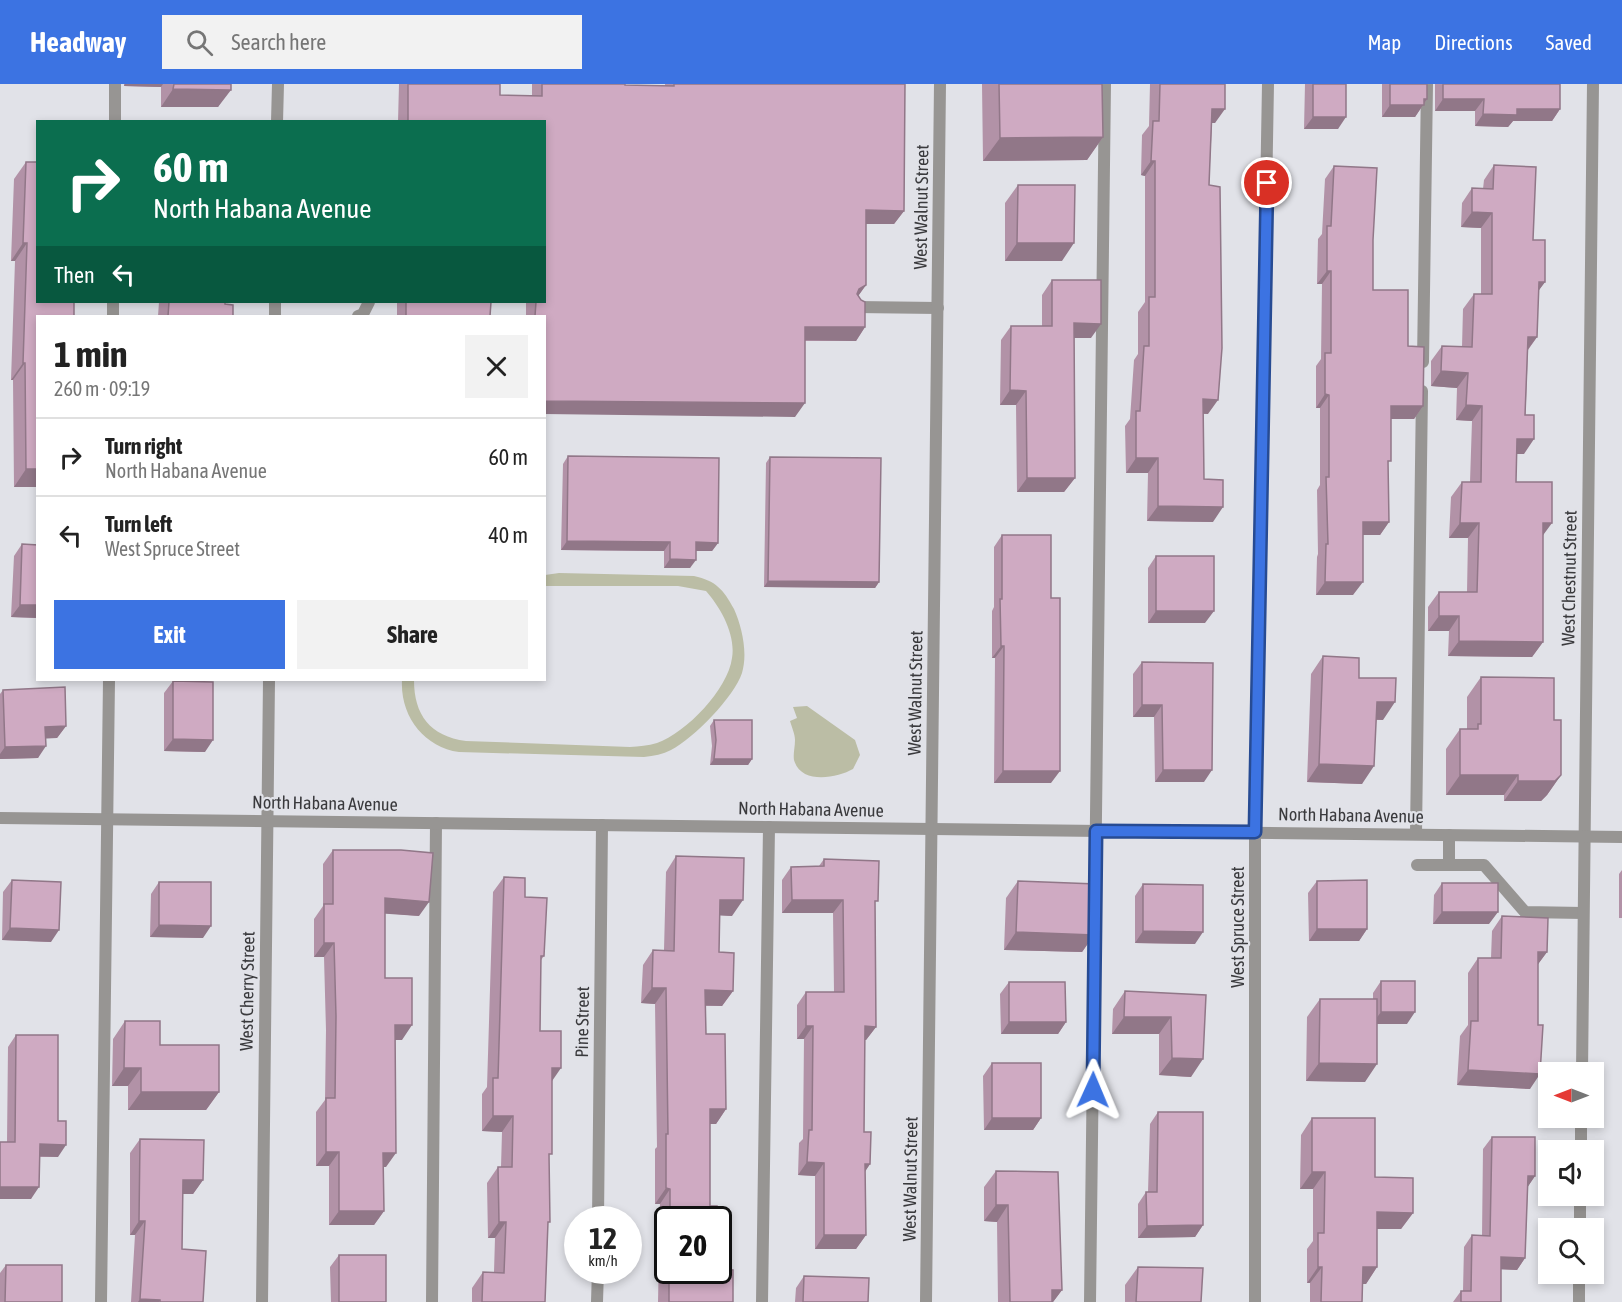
<!DOCTYPE html>
<html lang="en">
<head>
<meta charset="utf-8">
<style>
  body { margin:0; font-family:"Asap Condensed",sans-serif; background:#f2f2f2; color:#222; height:100vh; display:flex; flex-direction:column; font-size:22px; white-space:nowrap }
  * { box-sizing:border-box; margin:0 }
  p { font-size:20px; color:#767676 }
  .icon { flex:none; width:33px; height:33px; fill:none; stroke:currentColor; stroke-width:2; stroke-linecap:round; stroke-linejoin:round }
  .map { position:relative; flex:1; overflow:hidden }
  .panel { position:absolute; left:36px; top:231px; width:510px; height:366px; display:flex; flex-direction:column; background:#fff; border-radius:0px; box-shadow:0 3px 9px #0003 }
  .panel>* { flex:none }
  .top-card { position:absolute; left:36px; top:36px; width:510px; height:183px; border-radius:0px; box-shadow:0 3px 9px #0003; background:#0b6e4f; color:#fff; overflow:hidden }
  .needle { width:39px; rotate:270deg }
  .controls { position:absolute; left:1538px; top:978px; display:grid; gap:12px }
  .controls a { display:grid; place-items:center; width:66px; height:66px; border-radius:0px; background:#fff; box-shadow:0 3px 9px #0003; font-size:30px }
  .speed { position:absolute; left:564px; top:1122px; display:flex; gap:12px; font-size:30px; font-weight:700; text-align:center }
  .speed>* { display:grid; place-content:center; width:78px; height:78px; border-radius:50%; background:#fff; box-shadow:0 3px 9px #0003; line-height:1 }
  .speed small { font-size:15px; font-weight:400 }
  .speed .limit { border:3px solid #111; border-radius:9px; background:#fff; color:#111 }
  .pin { position:absolute; display:grid; place-items:center; width:51px; height:51px; color:#fff; margin:-26px; border:3px solid #fff; border-radius:50%; box-shadow:0 2px 6px #0007 }
  .me { position:absolute; width:66px; margin:-33px; rotate:1deg; stroke-linejoin:round; filter:drop-shadow(0 0 4px #0008) }
  .turn { display:flex; align-items:center; gap:21px; height:126px; padding:0 18px; font-size:27px }
  .turn .icon { width:78px; height:78px; stroke-width:2.5 }
  .turn b { display:block; font-size:42px; line-height:51px }
  .then { display:flex; align-items:center; height:57px; padding:0 18px; background:#0003; gap:12px; font-size:22px }
  .round { display:grid; place-items:center; flex:none; width:63px; height:63px; border-radius:0px; background:#f2f2f2 }
  .headline { display:flex; align-items:center; justify-content:space-between; height:102px; padding:0 18px }
  h1 { font-size:36px; font-weight:700; line-height:45px }
  .cta { display:flex; gap:12px; margin-top:auto; padding:12px 18px }
  .cta a { flex:1; height:69px; border-radius:0px; background:#3c73e2; color:#fff; font-size:24px; font-weight:700; line-height:69px; text-align:center }
  .cta a+a { background:#f2f2f2; color:#222 }
  ul { padding:0; list-style:none }
  li { display:flex; align-items:center; gap:18px; height:78px; padding:0 18px; border-top:2px solid #e0e0e0 }
  li div { flex:1 }
  li b { display:block; font-size:22px }
  li em { font-style:normal }
  header { display:flex; align-items:center; gap:36px; box-sizing:border-box; height:84px; padding:0 30px; background:#3c73e2; color:#fff }
  header strong { font-size:28px }
  nav { display:flex; gap:33px; margin-inline-start:auto; font-size:21px }
  .search { width:420px; height:54px; background:#f2f2f2; display:flex; align-items:center; gap:15px; box-sizing:border-box; padding:0 21px; border-radius:0px; color:#767676; font-size:22px }
  .map>svg:first-child { display:block }
</style>
</head>
<body>
<header>
<strong>Headway</strong>
<div class="search"><svg class="icon" aria-label="search" viewBox="0 0 24 24"><circle cx="10" cy="10" r="6"/><path d="M15 15l6 6"/></svg>Search here</div>
<nav><a>Map</a><a>Directions</a><a>Saved</a></nav>
</header>
<div class="map">
<svg width="1622" height="1218" viewBox="0 0 1622 1218">
  <rect width="100%" height="100%" fill="#e1e2e8"/>
  <!-- green -->
  <path fill="#bbbda5" d="M559,489l135,3c22,5 29,13 40,33 8,18 14,44 8,64 -8,24 -48,65 -71,77 -8,4 -17,6 -27,7l-185,-5c-35,-5 -59,-36 -57,-72h12c0,35 16,56 52,61l164,6c9,-1 18,-1 27,-4 29,-10 71,-54 75,-85 4,-23 -11,-50 -26,-67l-28,-5h-133v-11z
    M807,622l48,34 5,15 -7,14c-16,9 -52,16 -59,-9 -1,-6 1,-13 1,-20 0,-6 -3,-12 -5,-19l7,-3 -4,-11z"/>
  <g fill="none" stroke-linecap="round" stroke-linejoin="round">
    <!-- service -->
    <path stroke="#979593" stroke-width="12" d="M115,38v-38
      M856,223l82,1
      M113,232v-14
      M358,232l5,-2 6,-12
      M1423,278l4,-278
      M1416,750l6,-443
      M1417,781h67l41,47 58,1
      M1449,781v-30
      M101,1218l8,-622
      M432,1218l4,-479
      M762,1218l7,-475
      M1090,1218l15,-1218"/>
    <!-- minor -->
    <path stroke="#979593" stroke-width="12" d="M277,38l1,-38
      M275,232v-14
      M1582,988l11,-988
      M1581,1066v-32
      M598,1136l4,-395
      M1580,1144v-32
      M262,1218l7,-622
      M597,1218l1,-32
      M926,1218l14,-1218
      M1255,1218v-470l13,-748
      M1579,1218v-28"/>
    <!-- tertiary -->
    <path stroke="#979593" stroke-width="12" d="M0,734l1622,19"/>
  </g>
  <!-- wall -->
  <path fill="#b292a7" d="M124,0h107l-13,23h-57v-20l-37,-1z
    M399,0h101v11l32,1v-12h93v1l40,1v-2h240l-1,127 -10,13h-28v61l-8,11 7,31 -9,14h-51l-10,76 -251,-101h-18v-14h18v-180h-146z
    M982,0h120l1,53 -16,23 -104,1z
    M1150,0h75l-10,39h-3l-3,62 -1,229h-5l1,65 9,43 -66,-1 1,-48h-22l-1,-47 5,-7 4,-59 4,-6v-42l7,-10v-126l-4,-1 1,-40 7,-9z
    M1305,0h41l-8,45h-34z
    M1382,0h45v15l-12,18h-33z
    M1435,0h125v25l-8,12h-39l-5,6 -33,-1v-15h-40z
    M26,78l12,325h-24l-1,-107h-2l4,-119h-4l3,-82z
    M1494,81l39,75 12,42 -7,9 -1,46 -9,13 -4,104h-8v28l27,54v106l-11,15 -84,-1 1,-25h-21v-24l11,-15h28l1,-54h-19l2,-41 11,-15h8l2,-61 -16,-1 1,-32 -26,-2v-25l11,-15 20,1 1,-38 11,-15h7v-66l-20,-1 1,-24 10,-15 11,1 1,-9z
    M1334,82l39,74v50l35,56 15,60 -9,13h-23l-3,46 1,57 -9,13h-17l-10,60h-37l1,-38 1,-3 -1,-64 3,-5v-77h-4v-42l5,-7 1,-75h-5l1,-45 4,-5 3,-55z
    M1018,101l44,76h-57v-58z
    M1052,196l39,58h-17l1,140 -11,14h-47l-1,-87h-16l1,-65 10,-14h31v-31z
    M159,218h66v2l8,12h-75z
    M397,218h94l-1,14h-93z
    M568,372l150,87 -6,8h-16l-6,17h-26v-17l-103,-1 2,-86z
    M770,373l109,125 -4,6 -111,-1 2,-124z
    M1002,451l49,248h-57l1,-125h-3v-47l2,-4v-60z
    M22,460l16,74 -27,-1 3,-61z
    M1156,472l49,67h-57v-55z
    M1323,572l60,64h-7l-14,64 -55,-2 4,-108z
    M1142,578l62,120h-49l-1,-65h-21v-43z
    M1481,593l73,43 7,55 -14,20 -6,6h-37v-6h-58v-46l14,-20h7v-32z
    M173,597l32,71 -41,-1v-58z
    M3,606l63,36 -9,12h-11l-8,20 -38,1v-65z
    M714,636l38,39 -4,6h-38l2,-19 -2,-20z
    M333,766l86,66 -34,-3v65l17,62h-7l-9,127h-3l1,44 -10,14h-45v-59h-13v-54l9,-12 1,-70 -2,-73h-10v-38l9,-13v-42z
    M676,772l56,60 -12,-1 -1,37 14,39 -11,15h-17l1,28 20,75 -10,15h-6v82l7,14h-49v50h50l15,32h-75l2,-98h-5v-55l2,-2 -2,-143 -14,-1 2,-38 10,-15h11l2,-78z
    M824,775l51,46 1,122 -10,13h-1l-1,92 6,32 -5,7 1,64 -10,14h-41v-73l-17,-1 1,-32 4,-4 1,-100h-7v-34l9,-13h28l-1,-79h-51v-33l9,-13 28,-1z
    M1622,786v48h-3v-44z
    M504,793l21,20 19,59 -3,4 -1,71 12,51 -3,76 -1,66 -3,78h-73v-14l11,-16h11l1,-34h-7l-1,-55 11,-16h3l1,-35 -20,-1v-37l5,-7 6,-195z
    M12,796l39,62 -49,-2 1,-48z
    M1018,797l76,54 -12,17 -78,-2 2,-52z
    M1317,797l50,48 -8,12h-50l-1,-48z
    M159,798l44,56 -53,-1 1,-43z
    M1442,799l47,41h-56l1,-29z
    M1143,800l52,60 -60,-1v-47z
    M1502,832l45,36 -9,12v61l-8,64 -73,-4 3,-49 8,-11v-52l10,-15h13l1,-27z
    M1381,897l26,43h-30l-12,58 -59,-1 1,-64 13,-18h53v-6z
    M1009,898l57,40 -8,12h-57l-1,-40z
    M1125,907l81,4 -15,82 -32,-2v-41h-47l1,-25z
    M125,937l94,71 -13,18h-78v-24h-16l1,-47z
    M16,951l42,122h-18l-9,42h-31v-57h7l1,-95z
    M992,979l49,55 -8,12h-49l-1,-54z
    M1158,1028l45,113 -8,12 -57,1v-34l8,-12h2l2,-68z
    M1312,1034l101,95 -12,16h-24v38l-11,17h-3l-1,18h-52v-19h-3v-34l6,-8v-52h-13l1,-54z
    M1492,1053l43,39 -7,10 -3,72 -8,12 -16,-1v33h-48l8,-11h2l1,-44 8,-12 10,1 1,-87z
    M140,1055l63,41 -10,14h-10l-1,55 21,53h-72l4,-67h-5v-82z
    M996,1087l66,119 -9,12h-55l-1,-80 -13,-1v-34z
    M339,1171l47,47h-55l-1,-35z
    M6,1181l56,37h-62v-29z
    M1138,1183l63,35h-76v-17z
    M804,1192l64,26h-73l1,-14z"/>
  <!-- shaded-wall -->
  <path fill="#917788" d="M125,0h38l-2,3 -37,-1z
    M173,5l58,1 -13,17h-57z
    M1424,15h3l-12,18h-33l8,-12z
    M1443,15h41l-9,12h-40z
    M1212,25h13l-10,14h-13z
    M1517,25h43l-8,12h-39l-5,6 -33,-1 8,-12z
    M1313,33h33l-8,12h-34z
    M1103,53l-16,23 -104,1 17,-23z
    M1151,77h4l-10,15 -4,-1z
    M866,126l38,1 -10,13h-37z
    M1472,128l20,1 -11,15 -20,-1z
    M23,159h4l-12,18h-4z
    M1017,159h57l-12,18h-57z
    M1327,187h4l-9,13h-5z
    M1539,198h6l-11,15z
    M866,201l-10,14 3,-10z
    M1074,239l27,1 -10,14h-27z
    M805,243h60l-9,14 -61,-1z
    M1528,253h9l-11,15z
    M23,279h2l-12,17h-2z
    M1441,287l27,2 -11,15 -26,-2z
    M1010,306l16,1 -10,14h-16z
    M1325,310l4,1 -9,13h-4z
    M1203,315l15,1 -10,14 -15,-1z
    M544,317l261,2 -10,14 -251,-3z
    M1466,321l16,1 -10,15 -16,-1z
    M1391,322h32l-9,13h-33z
    M1517,355h17l-10,15h-18z
    M1136,374h22l-10,15h-22z
    M26,385h12v18h-24z
    M1027,394h48l-11,14h-47z
    M1158,422l65,1 -10,15 -66,-1z
    M1363,438h26l-9,13h-26z
    M1460,439h19l-11,15h-19z
    M1543,439h9l-11,15z
    M567,457l103,1 -6,9 -103,-1z
    M696,458l22,1 -6,8h-22z
    M670,475l26,1 -6,8h-26z
    M768,497l111,1 -4,6 -111,-1z
    M1325,498h38l-10,13h-37z
    M20,521h18v13l-27,-1z
    M1156,527h58l-9,12h-57z
    M1439,532h20l-10,15h-21z
    M1459,557l84,1 -11,15 -84,-1z
    M1001,562h3l-9,12h-3z
    M1377,618h18l-12,18 -19,-1z
    M1142,621h20l-8,12h-21z
    M66,642l-9,12 -20,1 8,-12z
    M173,655l40,1 -8,12 -41,-1z
    M46,662l-8,12 -38,1v-5l5,-7z
    M714,675h38l-4,6h-38z
    M1319,680l55,2 -12,18 -55,-2z
    M1163,686h49l-8,12h-49z
    M1003,687h57l-9,12h-57z
    M1460,691h58l-14,20h-58z
    M1561,691l-14,20 -6,6h-37l14,-20z
    M385,814l44,4 -10,14 -44,-3z
    M720,816h23l-11,16 -22,-1z
    M792,816h51l-10,13h-51z
    M1442,828h56l-9,12h-56z
    M159,841l52,1 -8,12 -53,-1z
    M10,844l49,2 -8,12 -49,-2z
    M1317,845h50l-8,12h-50z
    M1143,847l60,1 -8,12 -60,-1z
    M1016,848l78,3 -12,17 -78,-2z
    M324,859h10l-10,14h-10z
    M1538,868h9l-11,15z
    M652,904h14l-11,16 -14,-1z
    M705,906l28,1 -11,15 -28,-1z
    M1381,928h34l-8,12h-35z
    M1124,933h47l-12,17h-47z
    M1009,938h57l-8,12h-57z
    M395,941h17l-10,15h-17z
    M806,942h7l-9,13h-7z
    M865,942l11,1 -10,13h-10z
    M1172,974l31,1 -12,18 -32,-2z
    M1319,979l58,1 -12,18 -59,-1z
    M124,984h17l-13,18h-16z
    M552,984h9l-11,16z
    M1468,986l72,4 -10,15 -73,-4z
    M141,1008h78l-13,18h-78z
    M710,1025h16l-10,15h-17z
    M493,1032h20l-11,16 -20,-1z
    M992,1034h49l-8,12h-49z
    M40,1060l26,1 -8,12 -26,-1z
    M326,1068h13l-10,14h-13z
    M383,1069h13l-10,14h-13z
    M807,1078l17,1 -9,13 -17,-1z
    M865,1080h5l-9,14z
    M1312,1088h13l-12,17h-13z
    M1528,1092h7l-8,12z
    M183,1096h20l-10,14h-20z
    M0,1103h39l-8,12h-31z
    M666,1104l4,1 -10,15h-5z
    M996,1121h12l-11,17 -13,-1z
    M339,1127h45l-10,14h-45z
    M1377,1128l36,1 -12,16h-35z
    M139,1137h6l-10,14h-5z
    M499,1138h7l-11,16h-7z
    M1203,1141l-8,12 -57,1 9,-12z
    M824,1151h42l-10,14h-41z
    M1501,1173l24,1 -8,12 -24,-1z
    M1318,1183h4l-12,16h-3z
    M1363,1183h14l-11,17h-14z
    M1052,1206h10l-9,12h-9z
    M140,1215l20,1 -1,2h-21z"/>
  <!-- building -->
  <path fill="#cfaac2" stroke="#917788" stroke-width="1.5" d="M174,0h57v6l-58,-1z
    M408,0h92v11l42,1v-12h83v1l49,1v-2h231l-1,127 -38,-1v75l-7,4 -2,5 4,6 4,2v25h-60v76l-261,-2v-85h-9l1,-14h8v-180h-136z
    M999,0h103l1,53 -103,1z
    M1160,0h65v25h-13l-3,76 11,2 2,161 -4,52 -15,-1 1,80 19,1v27l-65,-1v-48h-22v-47h4l4,-65h5v-49h6v-136h-4l2,-40h6z
    M1313,0h33v33h-33z
    M1390,0h37v15h-3v6h-34z
    M1443,0h117v25h-43v6l-34,-1 1,-15h-41z
    M26,78h12v140h36v14h-36v153h-12l-1,-106h-2l4,-120h-4z
    M1494,81l42,2 -3,73h12v42h-6l-2,55h-9l-3,78h9v24h-17l-1,43h36v41h-9v119l-84,-1v-25h-20v-24h38l2,-69h-19l2,-41h19l1,-76 -16,-1 2,-32 -27,-2 1,-25 30,1 2,-53h18v-81l-20,-1v-24l21,1z
    M1334,82l43,2 -4,72v50h35v56l16,1 -1,59h-32v55h-3l1,61h-26v60h-38l1,-38h2l-2,-67h3v-82l-4,-1v-41h6v-82h-4v-45h4z
    M1018,101h57l-1,58h-57z
    M1052,196h49v44l-27,-1 1,155h-48l-1,-87 -16,-1 1,-64h41z
    M169,218h56v2l8,1v11h-65z
    M406,218h85l-1,14h-84z
    M568,372l151,2 -1,85 -22,-1v18l-26,-1v-17l-103,-1z
    M770,373l111,1 -2,124 -111,-1z
    M1002,451h49v63h9v173h-57l1,-125h-3l-1,-47h2z
    M22,460l16,1v60h-18z
    M1156,472h58v55h-58z
    M1323,572l36,2v20h37l-1,24h-18l-3,64 -55,-2z
    M1142,578l71,1 -1,107h-49l-1,-65h-20z
    M1481,593l73,1v42h7v55l-6,6h-37v-6h-58v-46h18v-5h3z
    M173,597l40,1v58l-40,-1z
    M65,603l1,39 -21,1 1,19 -41,1 -2,-57z
    M714,636h38v39h-38l2,-19z
    M333,766h68l32,3 -4,49 -44,-4v80h27v47h-17l1,128h-13l1,58h-45v-59h-13v-54h9l1,-82 -2,-73h-10v-39h9z
    M676,772l68,2 -1,42h-23l-1,52 15,1 -1,38 -28,-1 1,44h19l1,75h-16v97h7v14h-47v-31l-4,-1v-54h2l-2,-146h-14l1,-38 21,1z
    M824,775l55,2 -1,40h-3l1,126 -11,-1 -1,106h7l-1,32h-5l1,71h-42v-72l-17,-1 2,-32h3l1,-104h-7v-34h38l-1,-92h-51l-1,-33 33,-1z
    M504,793l21,1v19l22,1 -3,58h-3l-1,75h21v37h-9v86h-3l1,68h-2l-3,80h-63l1,-30 21,1 2,-51h-7l-1,-55h14l1,-51h-20v-38h5z
    M12,796l49,2 -2,48 -49,-2z
    M1367,796v49h-50v-48z
    M1018,797l78,3 -2,51 -78,-3z
    M159,798h52v44l-52,-1z
    M1442,799h56v29h-56z
    M1143,800l60,1v47l-60,-1z
    M1502,832l46,2 -1,34h-9v73h5l-3,49 -72,-4 3,-49h7v-63h23z
    M1381,897h34v31h-34z
    M1009,898h56l1,40h-57z
    M1125,907l81,4 -3,64 -31,-1 -1,-41h-47z
    M1320,915h57v65l-58,-1z
    M125,937h35v24h59v47h-78v-24h-17z
    M16,951h42v86h8v24l-26,-1 -1,43h-39v-45h15z
    M992,979h49v55h-49z
    M1158,1028h45v113l-56,1 -1,-34h11z
    M1312,1034h63v59l38,1v35l-36,-1v55h-14l-1,35h-41l1,-35h-4v-34h6l1,-61h-13z
    M1492,1053h43v39h-7l-3,82 -24,-1v45h-40v-11h10l1,-56 18,1z
    M140,1055l64,1 -1,40h-20l-1,69 24,2 -3,51h-43v-2l-20,-1 5,-78h-6z
    M996,1087l62,1 4,118h-10v12h-42l-2,-97h-12z
    M339,1171h47v47h-47z
    M6,1181h56v37h-57z
    M1138,1183l65,1 -2,34h-65z
    M718,1185l15,1v32h-64v-32h49z
    M804,1192l65,2 -1,24h-65z"/>
  <g fill="none" stroke-linecap="round" stroke-linejoin="round">
    <defs>
      <path id="route" d="M1093,1006l3,-259 159,1 12,-649"/>
    </defs>
    <!-- route casing -->
    <use href="#route" stroke="#274b93" stroke-width="15"/>
    <!-- route -->
    <use href="#route" stroke="#3c73e2" stroke-width="10"/>
  </g>
  <g text-anchor="middle" dominant-baseline="central" stroke-width="4.5" stroke-linejoin="round" paint-order="stroke">
    <!-- street labels -->
    <g font-size="18" fill="#3a3a3d" stroke="#e1e2e8">
      <text transform="translate(921 123) rotate(-89)">West Walnut Street</text>
      <text transform="translate(1569 494) rotate(-89)">West Chestnut Street</text>
      <text transform="translate(915 609) rotate(-89)">West Walnut Street</text>
      <text transform="translate(325 719) rotate(1)">North Habana Avenue</text>
      <text transform="translate(811 725) rotate(1)">North Habana Avenue</text>
      <text transform="translate(1351 731) rotate(1)">North Habana Avenue</text>
      <text transform="translate(1237 843) rotate(-90)">West Spruce Street</text>
      <text transform="translate(247 907) rotate(-89)">West Cherry Street</text>
      <text transform="translate(582 938) rotate(-89)">Pine Street</text>
      <text transform="translate(910 1095) rotate(-89)">West Walnut Street</text>
    </g>
  </g>
</svg>
<div class="controls">
<a><svg class="needle" viewBox="-14 -14 28 28"><path d="M0-13l5 13h-10z" fill="#e53935"/><path d="M0 13l5-13h-10z" fill="#767676"/></svg></a>
<a><svg class="icon" aria-label="sound" viewBox="0 0 24 24"><path d="M4 9h4l5-4v14l-5-4H4zM17 9q2 3 0 6"/></svg></a>
<a><svg class="icon" aria-label="search" viewBox="0 0 24 24"><circle cx="10" cy="10" r="6"/><path d="M15 15l6 6"/></svg></a>
</div>
<div class="speed"><div>12<small>km/h</small></div><div class="limit">20</div></div>
<div class="pin" style="left:1267px;top:99px;background:#d93025"><svg class="icon" aria-label="arrive" viewBox="0 0 24 24"><path d="M6 21V4h12l-3 4 3 4H6"/></svg></div>
<svg class="me" style="left:1093px;top:1006px" viewBox="-20 -20 40 40"><path d="M0-17L14 15 0 8-14 15z" fill="#3c73e2" stroke="#fff" stroke-width="4"/></svg>
<div class="top-card">
<div class="turn"><svg class="icon" aria-label="right" viewBox="0 0 24 24"><path d="M7 20v-9h11M14 6l5 5-5 5"/></svg><div><b>60 m</b>North Habana Avenue</div></div>
<div class="then">Then<svg class="icon" aria-label="left" viewBox="0 0 24 24"><path d="M17 20v-9H6M10 6l-5 5 5 5"/></svg></div>
</div>
<section class="panel">
<div class="headline"><div><h1>1 min</h1><p>260 m · 09:19</p></div><a class="round"><svg class="icon" aria-label="close" viewBox="0 0 24 24"><path d="M6 6l12 12M18 6L6 18"/></svg></a></div>
<ul>
<li><svg class="icon" aria-label="right" viewBox="0 0 24 24"><path d="M7 20v-9h11M14 6l5 5-5 5"/></svg><div><b>Turn right</b><p>North Habana Avenue</p></div><em>60 m</em></li>
<li><svg class="icon" aria-label="left" viewBox="0 0 24 24"><path d="M17 20v-9H6M10 6l-5 5 5 5"/></svg><div><b>Turn left</b><p>West Spruce Street</p></div><em>40 m</em></li>
</ul>
<div class="cta"><a>Exit</a><a>Share</a></div>
</section>
</div>
</body>
</html>
